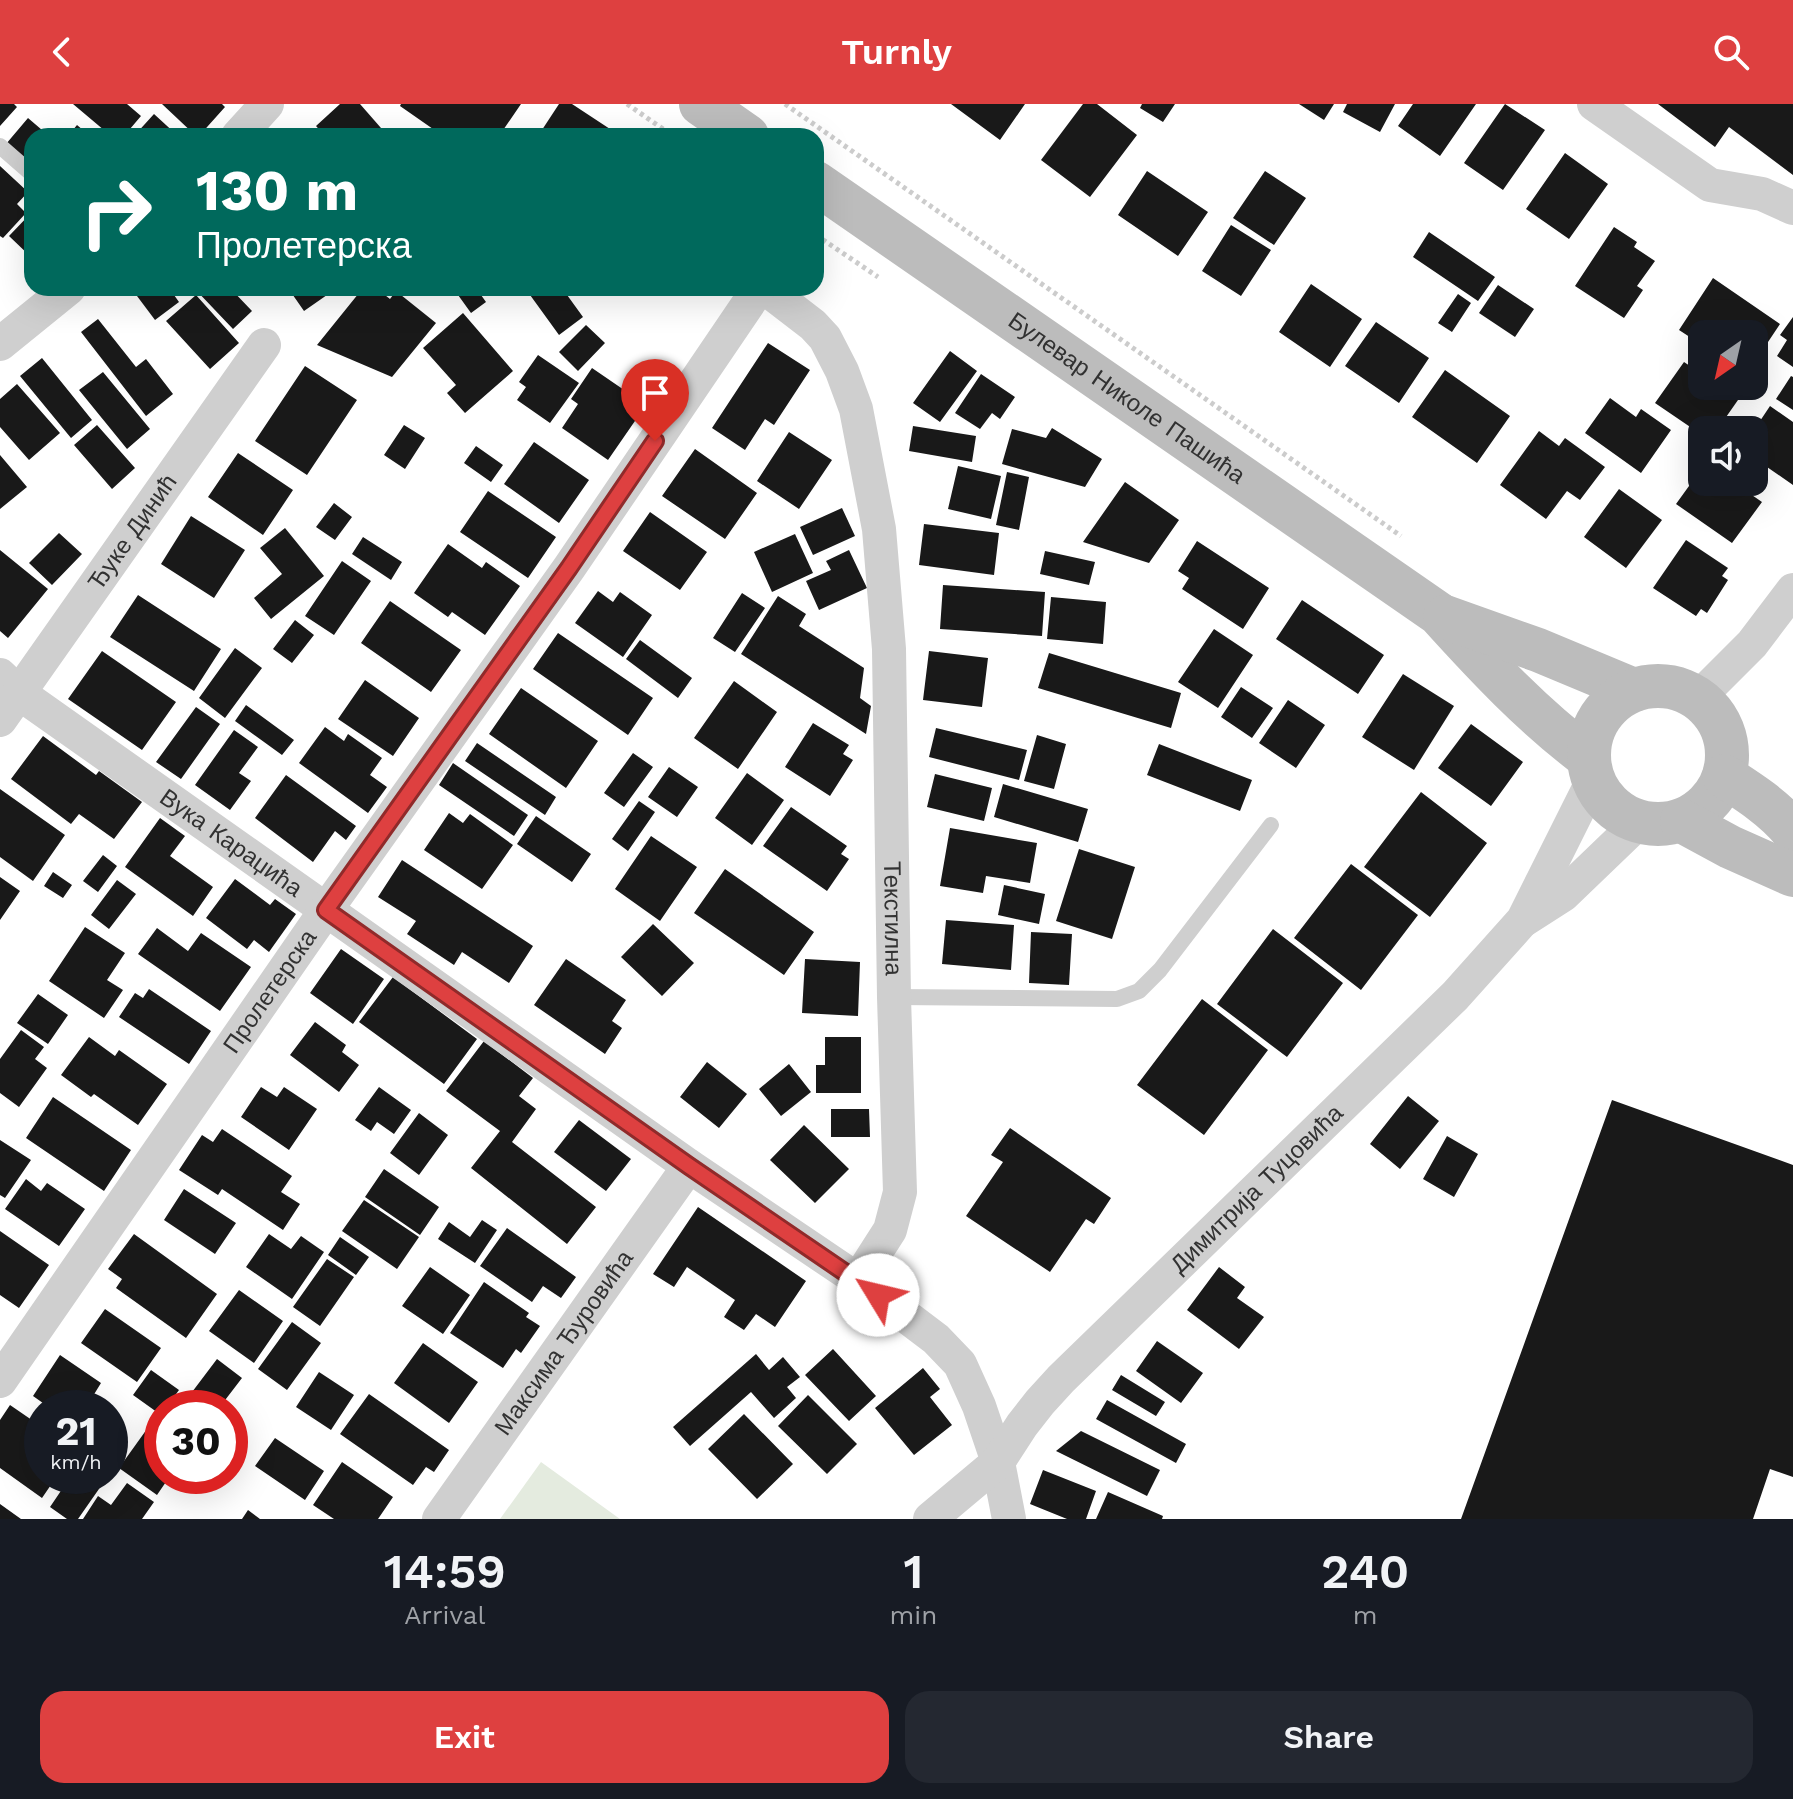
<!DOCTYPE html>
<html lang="en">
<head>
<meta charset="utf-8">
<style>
  body { margin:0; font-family:"Work Sans",sans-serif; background:#242831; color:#f1f3f6; height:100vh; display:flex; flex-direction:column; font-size:30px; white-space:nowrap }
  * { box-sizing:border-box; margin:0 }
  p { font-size:26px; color:#9ea1a6 }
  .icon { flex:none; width:44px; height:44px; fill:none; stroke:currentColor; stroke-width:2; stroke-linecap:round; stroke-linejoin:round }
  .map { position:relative; height:1415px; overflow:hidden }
  .panel { display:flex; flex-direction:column; background:#171b24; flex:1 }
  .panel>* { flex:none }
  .guide { position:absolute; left:24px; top:24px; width:800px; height:168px; border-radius:24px; box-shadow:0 8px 32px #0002; background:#00695c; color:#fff; overflow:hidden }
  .needle { width:52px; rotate:214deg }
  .fabs { position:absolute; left:1688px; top:216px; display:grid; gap:16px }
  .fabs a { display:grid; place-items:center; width:80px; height:80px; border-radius:16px; background:#171b24; box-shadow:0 8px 32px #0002; font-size:40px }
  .speed { position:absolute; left:24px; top:1286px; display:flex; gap:16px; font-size:40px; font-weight:700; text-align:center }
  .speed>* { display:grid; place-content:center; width:104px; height:104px; border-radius:50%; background:#171b24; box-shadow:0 8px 32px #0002; line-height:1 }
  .speed small { font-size:20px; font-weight:400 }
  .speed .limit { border:12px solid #d22; background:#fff; color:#111 }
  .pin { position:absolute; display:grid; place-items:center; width:68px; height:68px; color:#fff; margin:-82px -34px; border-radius:50% 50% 50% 0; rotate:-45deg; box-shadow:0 0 8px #0007 }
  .pin .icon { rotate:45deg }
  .me { position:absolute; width:88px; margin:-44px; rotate:306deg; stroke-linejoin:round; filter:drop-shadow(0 0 6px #0008) }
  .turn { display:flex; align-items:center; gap:28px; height:168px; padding:0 40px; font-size:36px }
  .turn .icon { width:104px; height:104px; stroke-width:2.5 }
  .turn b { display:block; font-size:56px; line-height:68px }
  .eta { display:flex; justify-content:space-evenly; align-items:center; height:136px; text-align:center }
  .eta b { font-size:48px; font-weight:600; line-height:56px }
  .primary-button { display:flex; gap:16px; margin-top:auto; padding:16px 40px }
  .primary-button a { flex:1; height:92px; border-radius:24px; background:#de4040; color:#fff; font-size:32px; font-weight:600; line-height:92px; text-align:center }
  .primary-button a+a { background:#242831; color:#f1f3f6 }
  header { display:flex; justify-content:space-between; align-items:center; height:104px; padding:0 40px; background:#de4040; color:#fff; font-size:36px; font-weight:600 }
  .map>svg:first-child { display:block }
</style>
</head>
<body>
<header><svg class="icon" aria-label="back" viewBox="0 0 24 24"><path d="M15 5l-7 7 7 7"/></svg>Turnly<svg class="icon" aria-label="search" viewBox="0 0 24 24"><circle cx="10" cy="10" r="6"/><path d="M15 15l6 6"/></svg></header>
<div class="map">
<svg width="1793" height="1415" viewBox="0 0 1793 1415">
  <rect width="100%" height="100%" fill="#fff"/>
  <!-- green -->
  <path fill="#e4ebdf" d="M541,1358l79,57h-120z"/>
  <!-- building -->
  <path fill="#191919" d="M0,0h14l3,3 -17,19z
    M73,0h54l14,12 -17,20h-13z
    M162,0h60l3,3 -26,29h-3z
    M340,0h20l28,32h-63l-9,-10z
    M401,0h120l-22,32h-67l-2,-2 3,-5 -33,-23z
    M559,0h13l38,25 -5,7h-67z
    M951,0h74l-25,36z
    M1083,0h14l40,31 -47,62 -49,-37z
    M1142,0h33l-12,18 -23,-14z
    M1299,0h35l-10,16z
    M1347,0h48l-15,28 -37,-20z
    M1413,0h63l-36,52 -42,-30z
    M1505,0l40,26 -42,60 -39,-27z
    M1658,0h135v71l-64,-48 -14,20z
    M154,10l24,22h-44z
    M28,14l21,18h-17v30l-26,-22z
    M77,21l13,11h-22z
    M1565,49l43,31 -39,55 -43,-30z
    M0,62l28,26 -11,12 9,9 -23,25 -3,-2z
    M1147,67l61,41 -30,44 -60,-41z
    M1265,67l41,27 -32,47 -41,-27z
    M32,108v46l-23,-22z
    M1231,121l40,25 -30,46 -39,-25z
    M1614,123l23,15 -3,5 21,14 -18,25 6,4 -19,28 -49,-32z
    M1429,128l66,45 -17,24 -65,-44z
    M1713,174l67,46 -26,39v-29h-52v11l-23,-15z
    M1311,180l51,35 -32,48 -51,-35z
    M1498,181l36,24 -19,28 -36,-24z
    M131,184h38l10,14 -24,18z
    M194,184h36l22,23 -19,18z
    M288,184h49l-33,23z
    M363,184h13l14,11 6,-8 40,32 -44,54 -75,-32z
    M453,184h23l10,14 -15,11z
    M525,184h37l21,29 -24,18z
    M1458,190l13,9 -19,29 -14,-9z
    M196,191l43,48 -29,26 -44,-48z
    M463,209l50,58 -48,42 -18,-20 9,-8 -33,-37z
    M1793,213v50l-16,-11 10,-16 -7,-5z
    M98,215l38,48 10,-8 27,35 -27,22 -65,-84z
    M1376,218l53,36 -30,45 -54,-37z
    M586,221l19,18 -27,28 -19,-19z
    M768,239l42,27 -36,55 -9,-6 -20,31 -33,-22z
    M950,247l27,20 -37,51 -27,-19z
    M538,251l41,28 -29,40 -33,-23 9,-13 -7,-5z
    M42,254l50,62 -21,18 -51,-62z
    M1684,258l18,12v12h16l20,14 -21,30h-15v5l-47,-32z
    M305,262l52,34 -50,75 -52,-34z
    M592,264l54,37 -38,55 -46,-32 16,-24 -7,-5z
    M1445,266l65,46 -33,47 -65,-46z
    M103,268l47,57 -23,20 -48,-59z
    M981,270l34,23 -15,22 -8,-6 -12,16 -25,-16z
    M1791,272l2,1v33l-17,-11z
    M17,280l43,49 -31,27 -29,-33v-28z
    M1610,294l26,19 5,-8 30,21 -30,43 -56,-40z
    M1770,302l23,16v63l-39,-27v-28z
    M97,321l38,43 -23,21 -38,-44z
    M404,321l21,13 -20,31 -21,-14z
    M913,322l63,10 -4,26 -63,-11z
    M1052,324l50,31 -17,28 -83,-23 10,-35 34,9z
    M1539,327l20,15 6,-8 40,29 -25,33 -13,-9 -21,28 -46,-34z
    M789,328l43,28 -33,49 -42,-28z
    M534,338l55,38 -30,43 -55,-39z
    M476,342l27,19 -12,17 -27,-19z
    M695,345l62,44 -32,46 -63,-43z
    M238,349l55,37 -30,45 -55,-38z
    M0,351l27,32 -27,22z
    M958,362l43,10 -10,43 -43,-10z
    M1702,364v14h31l29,20 -30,41 -56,-39z
    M1007,368l22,5 -10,53 -23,-5z
    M1125,378l54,38 -30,43 -66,-21z
    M1619,385l43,31 -36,48 -42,-31z
    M488,387l68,46 -28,41 -68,-46z
    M334,399l18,14 -17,23 -19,-13z
    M842,404l13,28 -42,19 -13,-28z
    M650,408l57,40 -27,38 -57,-39z
    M191,412l54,34 -31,48 -53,-34z
    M924,420l75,9 -5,42 -75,-10z
    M285,424l39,48 -53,43 -17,-21 28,-24 -22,-26z
    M59,429l23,21 -30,31 -23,-22z
    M795,430l18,39 -41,19 -18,-40z
    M363,433l39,25 -11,18 -39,-26z
    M1686,436l42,28 -6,8 6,4 -21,33 -6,-4 -5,7 -43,-28z
    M1197,437l72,47 -26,41 -61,-40 7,-11 -11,-7z
    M448,440l34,24 4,-6 34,24 -35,49 -33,-23 -4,5 -34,-24z
    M0,446l48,39 -40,49 -8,-7z
    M849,446l18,38 -48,22 -13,-29 25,-11 -5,-9z
    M1045,447l50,11 -6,23 -49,-11z
    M342,457l29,20 -37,54 -29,-19z
    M943,481l102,7 -3,44 -102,-7z
    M598,487l15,11 7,-10 32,23 -29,42 -48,-34z
    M742,489l23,15 -30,44 -22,-14z
    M138,491l83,54 -27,42 -84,-54z
    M778,492l28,18 -7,12 65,42 -4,30 11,8 -5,28 -125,-80z
    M1051,493l55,5 -3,42 -56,-5z
    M1302,496l82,55 -26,39 -82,-55z
    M390,497l71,49 -30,42 -70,-49z
    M295,516l19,15 -22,28 -19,-14z
    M1214,525l39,26 -35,53 -40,-26z
    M558,529l95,65 -25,37 -95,-66z
    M640,536l52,38 -14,20 -52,-39z
    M235,544l27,20 -37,50 -26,-20z
    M102,547l74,51 -34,48 -74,-51z
    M929,547l59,7 -6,49 -59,-7z
    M1049,549l132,40 -10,35 -133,-40z
    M1403,570l51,32 -40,64 -52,-33z
    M365,576l54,38 -26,38 -55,-37z
    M734,577l43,31 -39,57 -44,-31z
    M1241,583l32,21 -21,30 -31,-21z
    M521,584l77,53 -32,47 -77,-54z
    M1288,596l37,25 -29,43 -37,-25z
    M246,601l48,35 -12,15 -47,-34z
    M196,603l24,17 -39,55 -25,-17z
    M813,619l36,22 -6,9 10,6 -23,36 -45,-29z
    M1471,620l52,38 -32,44 -53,-38z
    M325,623l19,14 4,-7 34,24 -12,17 17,12 -19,26 -69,-50z
    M936,624l91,22 -8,30 -90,-23z
    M234,626l24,17 -19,26 12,8 -21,29 -35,-25z
    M1037,631l29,9 -12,45 -30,-8z
    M43,632l53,39 3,-4 43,31 -28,37 -35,-25 -8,10 -60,-45z
    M477,639l79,54 -11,18 -80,-54z
    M1159,640l93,36 -12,31 -93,-36z
    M633,649l20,14 -29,40 -20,-14z
    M453,659l75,52 -14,21 -75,-51z
    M669,663l29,20 -21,30 -29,-20z
    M747,669l37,27 -32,45 -37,-27z
    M935,670l57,14 -8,33 -57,-14z
    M286,671l70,51 -10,14 -11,-9 -22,31 -58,-44z
    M1003,680l85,25 -10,33 -84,-25z
    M0,685l65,46 -32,46 -33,-24z
    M1421,688l66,51 -57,74 -66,-50z
    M639,697l16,11 -27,39 -16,-12z
    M791,703l56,39 -6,8 8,5 -22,32 -64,-45z
    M449,709l14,10 7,-9 43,31 -31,44 -58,-39z
    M536,712l55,38 -19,28 -55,-38z
    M160,714l25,18 -15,20 43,31 -20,29 -68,-49z
    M950,724l87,15 -7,40 -44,-7 -3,17 -43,-7z
    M651,732l46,31 -37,54 -45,-32z
    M1079,745l56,18 -23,72 -56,-18z
    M103,751l14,11 -19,26 -15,-11z
    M402,756l131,86 -24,37 -47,-31 -8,13 -47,-31 9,-13 -38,-24z
    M1351,760l67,51 -57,75 -67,-52z
    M725,765l89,63 -30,43 -90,-62z
    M53,768l19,13 -9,13 -19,-12z
    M0,773l20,14 -20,29z
    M235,775l35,26 5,-6 21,15 -27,38 -15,-12 -7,9 -41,-31z
    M117,776l19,14 -27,35 -18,-14z
    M1004,781l41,9 -6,30 -41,-9z
    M946,816l68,5 -3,45 -69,-6z
    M653,820l41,39 -32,33 -41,-39z
    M85,823l40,26 -18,27 16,10 -19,28 -55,-37z
    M157,824l31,23 13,-18 50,34 -31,44 -82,-57z
    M1273,825l70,54 -56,74 -70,-53z
    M1031,828l41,2 -3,51 -40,-2z
    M341,845l43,30 -31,45 -43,-31z
    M566,855l60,41 -14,21 10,7 -17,26 -71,-49z
    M805,855l55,3 -2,54 -56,-3z
    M393,873l84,62 -33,45 -85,-62z
    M149,885l62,42 -22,33 -70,-47 16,-24 8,5z
    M38,890l30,21 -20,29 -31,-21z
    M1202,895l66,51 -64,85 -67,-50z
    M315,918l31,23 -4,7 17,13 -20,27 -49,-37z
    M21,926l23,17 -9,12 12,9 -28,39 -19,-14v-34z
    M89,933l26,19 4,-6 48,34 -29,41 -44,-31 -3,3 -30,-22z
    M825,933h36v56h-45v-28h9z
    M484,937l49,37 -14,18 17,13 -24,33 84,65 -29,37 -96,-76 29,-37 -54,-40z
    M707,958l40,32 -28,34 -39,-31z
    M789,960l22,28 -30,24 -22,-27z
    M261,983l16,10 7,-10 33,22 -28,41 -48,-33z
    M379,983l32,23 -17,24 -17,-12 -6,9 -16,-11z
    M1408,992l31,25 -39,48 -30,-25z
    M53,993l78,53 -27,41 -78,-53z
    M1612,996l181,65v312l-23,-8 -17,50h-292z
    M831,1005h38l1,28h-39z
    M419,1009l29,22 -29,40 -29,-22z
    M579,1016l52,39 -25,32 -52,-39z
    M804,1021l45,44 -34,34 -45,-43z
    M1010,1024l101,70 -17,26 -8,-5 -36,53 -84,-56 37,-54 -12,-7z
    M222,1025l70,47 -11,16 19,12 -17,26 -61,-41 -4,6 -39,-25 23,-35 11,7z
    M1447,1032l31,18 -24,43 -31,-18z
    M0,1036l31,20 -26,38 -5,-3z
    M384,1065l55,38 -19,28 -55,-38z
    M26,1075l15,12 6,-8 38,26 -26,37 -54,-37z
    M184,1085l52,34 -21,31 -51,-34z
    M364,1096l55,37 -22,32 -55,-38z
    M698,1103l108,74 -31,46 -19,-13 -12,16 -20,-13 11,-17 -48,-33 -13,20 -21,-13z
    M482,1116l15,10 -22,33 -37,-24 11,-17 21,15z
    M507,1124l69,49 -15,21 -18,-12 -11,16 -52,-36z
    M0,1127l49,34 -30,43 -19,-13z
    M134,1130l83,60 -31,44 -70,-50 6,-9 -14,-10z
    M269,1130l22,15 10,-13 23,16 -32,47 -46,-32z
    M340,1133l29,20 -13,18 -28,-20z
    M327,1155l27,18 -34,49 -27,-19z
    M430,1163l40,28 -27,39 -41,-28z
    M1219,1163l26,20 -8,11 27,19 -25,32 -52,-39z
    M484,1178l45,31 -3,4 14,9 -19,27 -5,-4 -13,19 -53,-35z
    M239,1186l44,31 -29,42 -45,-32z
    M105,1205l56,39 -24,34 -56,-39z
    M292,1218l29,21 -34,47 -29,-21z
    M1157,1237l46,32 -22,30 -45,-32z
    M423,1239l55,39 -29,41 -55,-40z
    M833,1245l43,47 -27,25 -44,-46z
    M756,1250l13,16 14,-13 17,20 -13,10 9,11 -22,20 -23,-26 -61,54 -17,-19z
    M60,1251l41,28 -8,13 17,12h-60l-17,-12z
    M217,1255l25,19 -23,30h-39z
    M923,1264l17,21 -10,8 22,28 -38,30 -39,-47z
    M151,1266l28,20 -13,18h-4l-1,7 -28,-20z
    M319,1268l35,23 -23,35 -35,-23z
    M1121,1271l44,27 -9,14 -44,-26z
    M369,1290l80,56 -15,22 -8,-5 -13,18 -73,-51z
    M808,1291l49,49 -30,30 -49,-48z
    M1107,1296l79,44 -10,19 -80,-44z
    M10,1301l32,22v9l-2,3 2,2v35h15l-15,22 -42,-30v-48z
    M744,1310l49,50 -36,35 -49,-50z
    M152,1318l10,7v47h8l-13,19 -38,-27z
    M1081,1327l79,39 -13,26 -91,-45z
    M275,1334l49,33 -19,29 -50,-34z
    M342,1358l51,35 -15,22h-44l-21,-14z
    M1043,1366l53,21 -10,28h-19l-37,-15z
    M71,1372h37l-30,43h-11l-17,-12z
    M127,1379l27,19 -12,17h-59l15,-23 13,9z
    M1108,1388l55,24 -1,3h-66z
    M0,1400l21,15h-21z
    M248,1406l12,9h-18z"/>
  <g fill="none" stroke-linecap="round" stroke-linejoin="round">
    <!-- path -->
    <path stroke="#ccc" stroke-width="5" stroke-dasharray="4 4" stroke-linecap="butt" d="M627,0l46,32
      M785,0l616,432
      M816,131l62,42"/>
    <!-- lane -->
    <path stroke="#cfcfcf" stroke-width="16" d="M0,42l32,28
      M894,893l223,2 22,-8 21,-21 111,-145"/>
    <!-- street -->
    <g stroke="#cfcfcf" stroke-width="34">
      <path d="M1594,0l116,81 52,9 31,14"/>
      <path d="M238,32l29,-32"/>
      <path id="s1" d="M765,184l48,37 12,13 17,33 14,38 23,120 10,120 5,348 6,195 -10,38 -32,50 78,59 24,25 19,42 19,56 11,57"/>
      <path d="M0,240l69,-56"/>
      <path id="s2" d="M0,571l19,18 670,473 169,114"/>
      <path d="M1697,595l55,-55 41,-54"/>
      <path id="s3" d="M0,616l264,-375"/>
      <path d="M1524,816l39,-25 76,-73"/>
      <path id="s4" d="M0,1277l326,-471 243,-342 190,-280"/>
      <path id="s5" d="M439,1415l250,-353"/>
      <path id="s6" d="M930,1415l68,-57 24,-37 18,-23 21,-23 394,-383 68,-76 70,-140"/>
    </g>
    <!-- secondary -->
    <g stroke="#bcbcbc" stroke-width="44">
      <path d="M701,0l46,32"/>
      <path id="s7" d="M816,79l623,431c47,52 94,102 150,144"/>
      <path d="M1445,513l93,33 96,40"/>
      <circle cx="1658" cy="651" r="69"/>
      <path d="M1724,672c25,16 50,32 69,55"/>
      <path d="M1682,717l48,26 63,28"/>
    </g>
  </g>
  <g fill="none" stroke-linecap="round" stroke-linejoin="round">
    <defs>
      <path id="route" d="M655,337l-86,127 -243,342 363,256 189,129"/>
    </defs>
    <!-- route casing -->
    <use href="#route" stroke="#902a2a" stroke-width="20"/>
    <!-- route -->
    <use href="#route" stroke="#de4040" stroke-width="14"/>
  </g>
  <g text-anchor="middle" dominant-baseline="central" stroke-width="8" stroke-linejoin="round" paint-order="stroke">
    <!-- street labels -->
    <g font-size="24" fill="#323232" stroke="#fff">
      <text stroke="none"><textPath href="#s7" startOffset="378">Булевар Николе Пашића</textPath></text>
      <text stroke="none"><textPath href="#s3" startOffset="230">Ђуке Динић</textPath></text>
      <text stroke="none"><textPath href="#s2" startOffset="286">Вука Караџића</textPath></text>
      <text stroke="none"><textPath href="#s1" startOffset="668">Текстилна</textPath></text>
      <text stroke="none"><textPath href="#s4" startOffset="474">Пролетерска</textPath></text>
      <text stroke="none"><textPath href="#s6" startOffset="466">Димитрија Туцовића</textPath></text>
      <text stroke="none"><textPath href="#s5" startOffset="216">Максима Ђуровића</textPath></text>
    </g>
  </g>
</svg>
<div class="fabs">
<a><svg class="needle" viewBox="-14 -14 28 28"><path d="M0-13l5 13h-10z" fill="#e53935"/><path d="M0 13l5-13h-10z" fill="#9ea1a6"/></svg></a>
<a><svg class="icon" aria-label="sound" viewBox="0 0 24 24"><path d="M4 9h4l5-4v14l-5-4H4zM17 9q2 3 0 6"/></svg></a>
</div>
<div class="speed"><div>21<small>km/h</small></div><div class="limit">30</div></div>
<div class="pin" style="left:655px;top:337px;background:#d93025"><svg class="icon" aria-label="arrive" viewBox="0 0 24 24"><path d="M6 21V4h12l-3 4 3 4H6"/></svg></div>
<svg class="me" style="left:878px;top:1191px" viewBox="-20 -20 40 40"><circle r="19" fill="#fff"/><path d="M0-13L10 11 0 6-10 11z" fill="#de4040"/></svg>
<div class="guide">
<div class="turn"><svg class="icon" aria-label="right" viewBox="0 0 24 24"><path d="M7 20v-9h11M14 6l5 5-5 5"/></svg><div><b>130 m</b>Пролетерска</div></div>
</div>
</div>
<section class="panel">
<div class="eta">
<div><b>14:59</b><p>Arrival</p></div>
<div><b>1</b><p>min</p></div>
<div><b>240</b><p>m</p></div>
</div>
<div class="primary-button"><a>Exit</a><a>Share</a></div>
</section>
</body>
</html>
